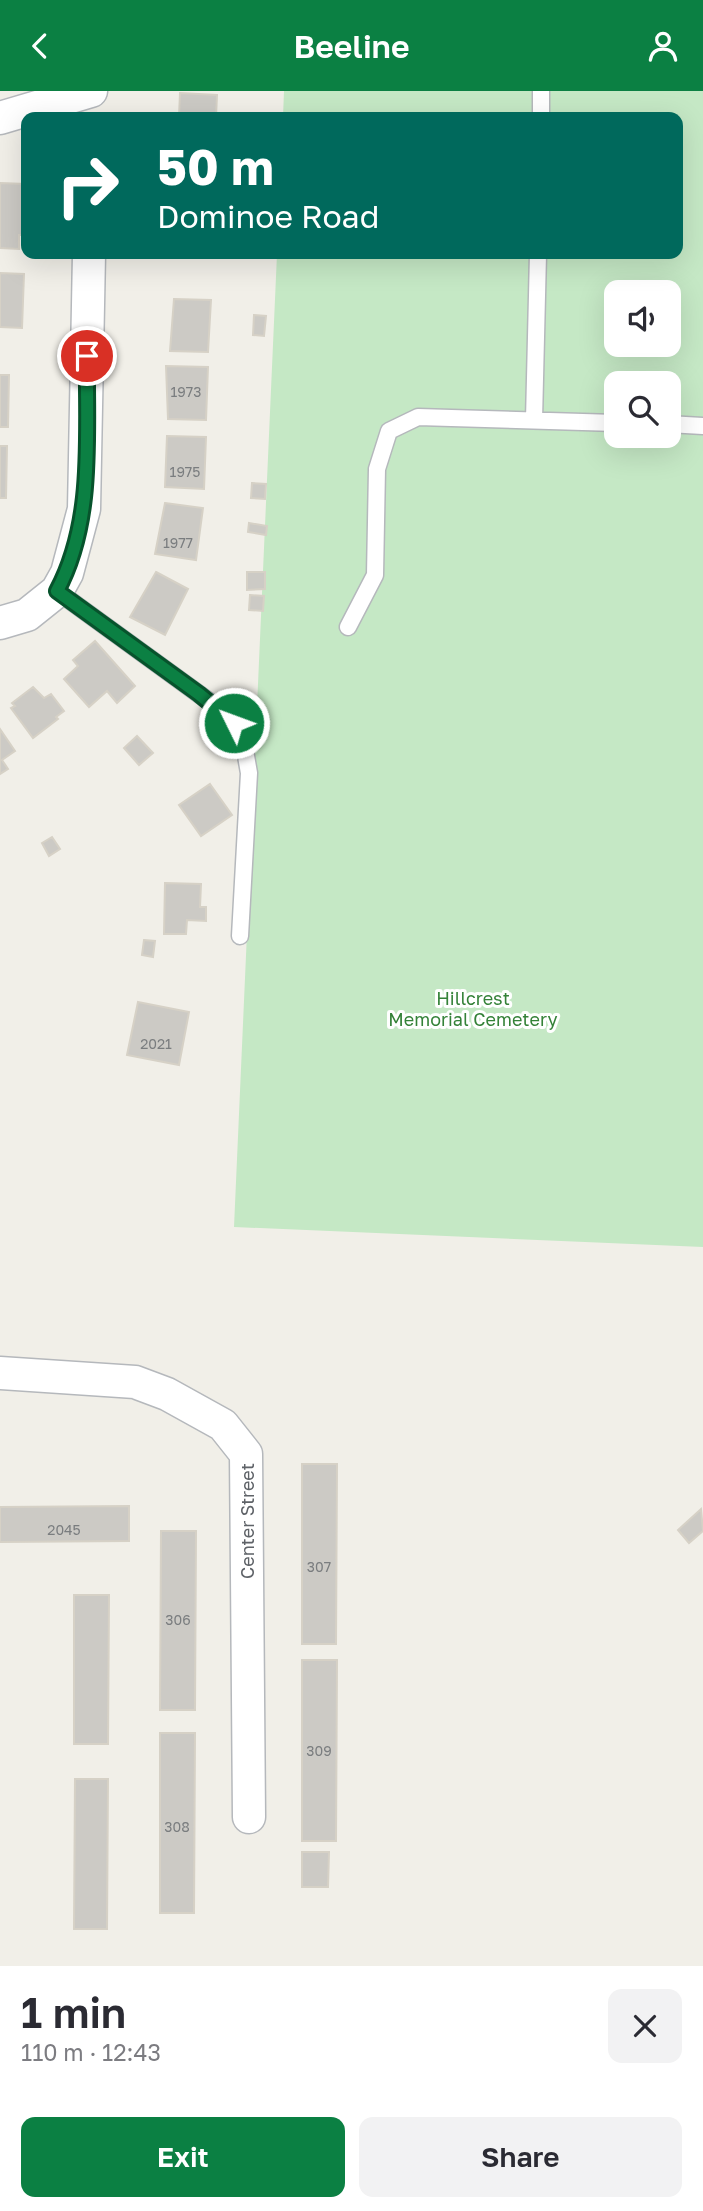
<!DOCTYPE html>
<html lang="en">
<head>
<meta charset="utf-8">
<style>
  body { margin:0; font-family:"Golos Text",sans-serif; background:#f2f2f3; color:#2b2b33; height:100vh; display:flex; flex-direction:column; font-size:26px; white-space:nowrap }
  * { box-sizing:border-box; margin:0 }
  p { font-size:23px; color:#7c7c81 }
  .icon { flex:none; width:38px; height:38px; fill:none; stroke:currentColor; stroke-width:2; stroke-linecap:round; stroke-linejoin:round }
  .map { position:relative; height:1875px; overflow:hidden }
  .sheet { display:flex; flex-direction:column; background:#fff; flex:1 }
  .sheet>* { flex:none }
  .guide { position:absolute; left:21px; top:21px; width:662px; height:147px; border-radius:14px; box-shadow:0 7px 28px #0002; background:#00695c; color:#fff; overflow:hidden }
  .tools { position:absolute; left:604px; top:189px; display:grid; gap:14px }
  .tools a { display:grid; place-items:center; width:77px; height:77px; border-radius:14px; background:#fff; box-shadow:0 7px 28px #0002; font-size:35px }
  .pin { position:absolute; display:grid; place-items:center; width:60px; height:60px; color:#fff; margin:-30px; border:4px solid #fff; border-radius:50%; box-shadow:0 2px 7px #0007 }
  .me { position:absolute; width:77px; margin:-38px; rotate:312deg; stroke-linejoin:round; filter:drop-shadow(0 0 5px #0008) }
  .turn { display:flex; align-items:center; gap:24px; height:147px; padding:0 21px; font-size:32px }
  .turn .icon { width:91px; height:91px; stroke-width:2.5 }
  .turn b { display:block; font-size:49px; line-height:60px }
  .round { display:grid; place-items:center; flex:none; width:74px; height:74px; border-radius:14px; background:#f2f2f3 }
  .summary { display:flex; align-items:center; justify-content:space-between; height:119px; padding:0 21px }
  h1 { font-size:42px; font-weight:600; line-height:52px }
  .primary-button { display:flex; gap:14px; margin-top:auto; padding:14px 21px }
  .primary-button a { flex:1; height:80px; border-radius:14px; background:#0b8043; color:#fff; font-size:28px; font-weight:600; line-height:80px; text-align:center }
  .primary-button a+a { background:#f2f2f3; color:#2b2b33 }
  header { display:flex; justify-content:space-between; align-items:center; height:91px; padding:0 21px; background:#0b8043; color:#fff; font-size:32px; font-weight:600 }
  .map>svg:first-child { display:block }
</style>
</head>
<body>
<header><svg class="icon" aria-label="back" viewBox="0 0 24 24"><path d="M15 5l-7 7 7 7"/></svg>Beeline<svg class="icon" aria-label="person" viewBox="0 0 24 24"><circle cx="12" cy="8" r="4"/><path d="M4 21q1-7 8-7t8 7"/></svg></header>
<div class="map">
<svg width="703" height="1875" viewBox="0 0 703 1875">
  <rect width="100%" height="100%" fill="#f1efe8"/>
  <!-- green -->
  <path fill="#c5e8c5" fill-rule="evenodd" d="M284,0h419v1156l-469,-20 43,-973h400v-137h-394zM616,201h52v53h-52zM616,292h52v53h-52z"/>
  <!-- building -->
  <path fill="#cccac5" stroke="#d6d1c6" stroke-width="2" d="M180,2l37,2 -1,22h-37z
    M0,92l26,1 -1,51h-6v14l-19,-1z
    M0,182l24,1 -2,54 -22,-1z
    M174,208l37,1 -3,52 -38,-1z
    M254,224l12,1 -2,20 -11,-1z
    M166,275l42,1 -2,53 -38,-1z
    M0,284h9l-1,52h-8z
    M167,345l39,1 -2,52 -39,-2z
    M0,355h7l-1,52h-6z
    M252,392l14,1 -1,15 -14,-1z
    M165,412l38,5 -7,52 -41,-6z
    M249,432l18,3 -1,9 -18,-3z
    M156,481l32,17 -23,46 -35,-18z
    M247,481h18v17l-18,1z
    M250,504l14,1 -1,15 -14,-1z
    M95,550l40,45 -18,17 -10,-12 -18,16 -25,-28 14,-13 -5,-6z
    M33,596l11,11 7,-4 13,17 -8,6 2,2 -25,19 -22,-30 4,-2 -3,-3z
    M0,638l15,22 -13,9 6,9 -8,5z
    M137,645l16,17 -14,12 -15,-17z
    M210,693l22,31 -31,21 -22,-31z
    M52,746l8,12 -11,7 -7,-13z
    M165,792l36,1 -1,23h6v14l-19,-1 -1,14h-22z
    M144,849l11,1 -2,16 -11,-2z
    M138,911l51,10 -10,53 -52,-10z
    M302,1373h35l-1,180h-34z
    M129,1415v35l-129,1v-35z
    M701,1418l2,22 -14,12 -11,-13z
    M161,1440h35l-1,179h-35z
    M74,1504h35l-1,149h-34z
    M302,1569h35l-1,181h-34z
    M160,1642h35l-1,180h-34z
    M75,1688h33l-1,150h-33z
    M302,1761h27l-1,35h-26z"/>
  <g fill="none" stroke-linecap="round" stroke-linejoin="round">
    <defs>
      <path id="lane" d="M541,26v-26
        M534,329l4,-166
        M668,333l35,2
        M57,500l168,122 18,26 6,34 -9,163
        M348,536l27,-52 2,-106 12,-38 29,-14 198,6"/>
      <path id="street" d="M0,27l91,-27
        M0,532l27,-8 30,-24 10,-18 17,-64 5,-255
        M0,1282l135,9 32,12 56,31 23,29 3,363"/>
    </defs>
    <!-- lane casing -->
    <use href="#lane" stroke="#b5b8bc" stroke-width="19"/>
    <!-- street casing -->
    <use href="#street" stroke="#b5b8bc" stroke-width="35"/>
    <!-- lane -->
    <use href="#lane" stroke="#fff" stroke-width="16"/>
    <!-- street -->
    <use href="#street" stroke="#fff" stroke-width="32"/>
  </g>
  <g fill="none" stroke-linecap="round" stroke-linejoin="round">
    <defs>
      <path id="route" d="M87,265c-1,78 8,164 -30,235l142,103 35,29"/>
    </defs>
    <!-- route casing -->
    <use href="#route" stroke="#07532c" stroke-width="18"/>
    <!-- route -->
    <use href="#route" stroke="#0b8043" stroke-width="12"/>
  </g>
  <g text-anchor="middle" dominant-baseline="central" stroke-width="6" stroke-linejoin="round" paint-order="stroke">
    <!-- number labels -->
    <g font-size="14" fill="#7a7d7f">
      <text x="186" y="300">1973</text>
      <text x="185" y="380">1975</text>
      <text x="178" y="451">1977</text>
      <text x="156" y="952">2021</text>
      <text x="64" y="1438">2045</text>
      <text x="319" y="1475">307</text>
      <text x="178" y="1528">306</text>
      <text x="319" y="1659">309</text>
      <text x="177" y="1735">308</text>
    </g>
    <!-- park labels -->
    <g font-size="18" fill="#348238" stroke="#fff">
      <text x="473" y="907">Hillcrest<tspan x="473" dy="21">Memorial Cemetery</tspan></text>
    </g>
    <!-- street labels -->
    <g font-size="18" fill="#5f6368" stroke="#fff">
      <text transform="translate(247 1430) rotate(-90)">Center Street</text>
    </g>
  </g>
</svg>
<div class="tools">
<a><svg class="icon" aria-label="sound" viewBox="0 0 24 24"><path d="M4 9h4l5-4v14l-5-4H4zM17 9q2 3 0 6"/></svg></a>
<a><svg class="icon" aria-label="search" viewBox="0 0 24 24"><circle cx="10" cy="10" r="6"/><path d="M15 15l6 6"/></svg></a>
</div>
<div class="pin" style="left:87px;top:265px;background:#d93025"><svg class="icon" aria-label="arrive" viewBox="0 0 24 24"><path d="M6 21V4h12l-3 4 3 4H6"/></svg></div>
<svg class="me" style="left:234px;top:632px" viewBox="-20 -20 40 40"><circle r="17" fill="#0b8043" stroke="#fff" stroke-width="3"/><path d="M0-11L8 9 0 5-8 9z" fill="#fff"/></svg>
<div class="guide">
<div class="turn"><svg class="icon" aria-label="right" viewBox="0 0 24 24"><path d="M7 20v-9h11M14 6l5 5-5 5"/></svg><div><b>50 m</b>Dominoe Road</div></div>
</div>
</div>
<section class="sheet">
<div class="summary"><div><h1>1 min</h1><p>110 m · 12:43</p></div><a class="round"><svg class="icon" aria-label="close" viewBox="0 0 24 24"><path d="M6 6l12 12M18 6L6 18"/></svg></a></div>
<div class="primary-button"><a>Exit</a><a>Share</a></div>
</section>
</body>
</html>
